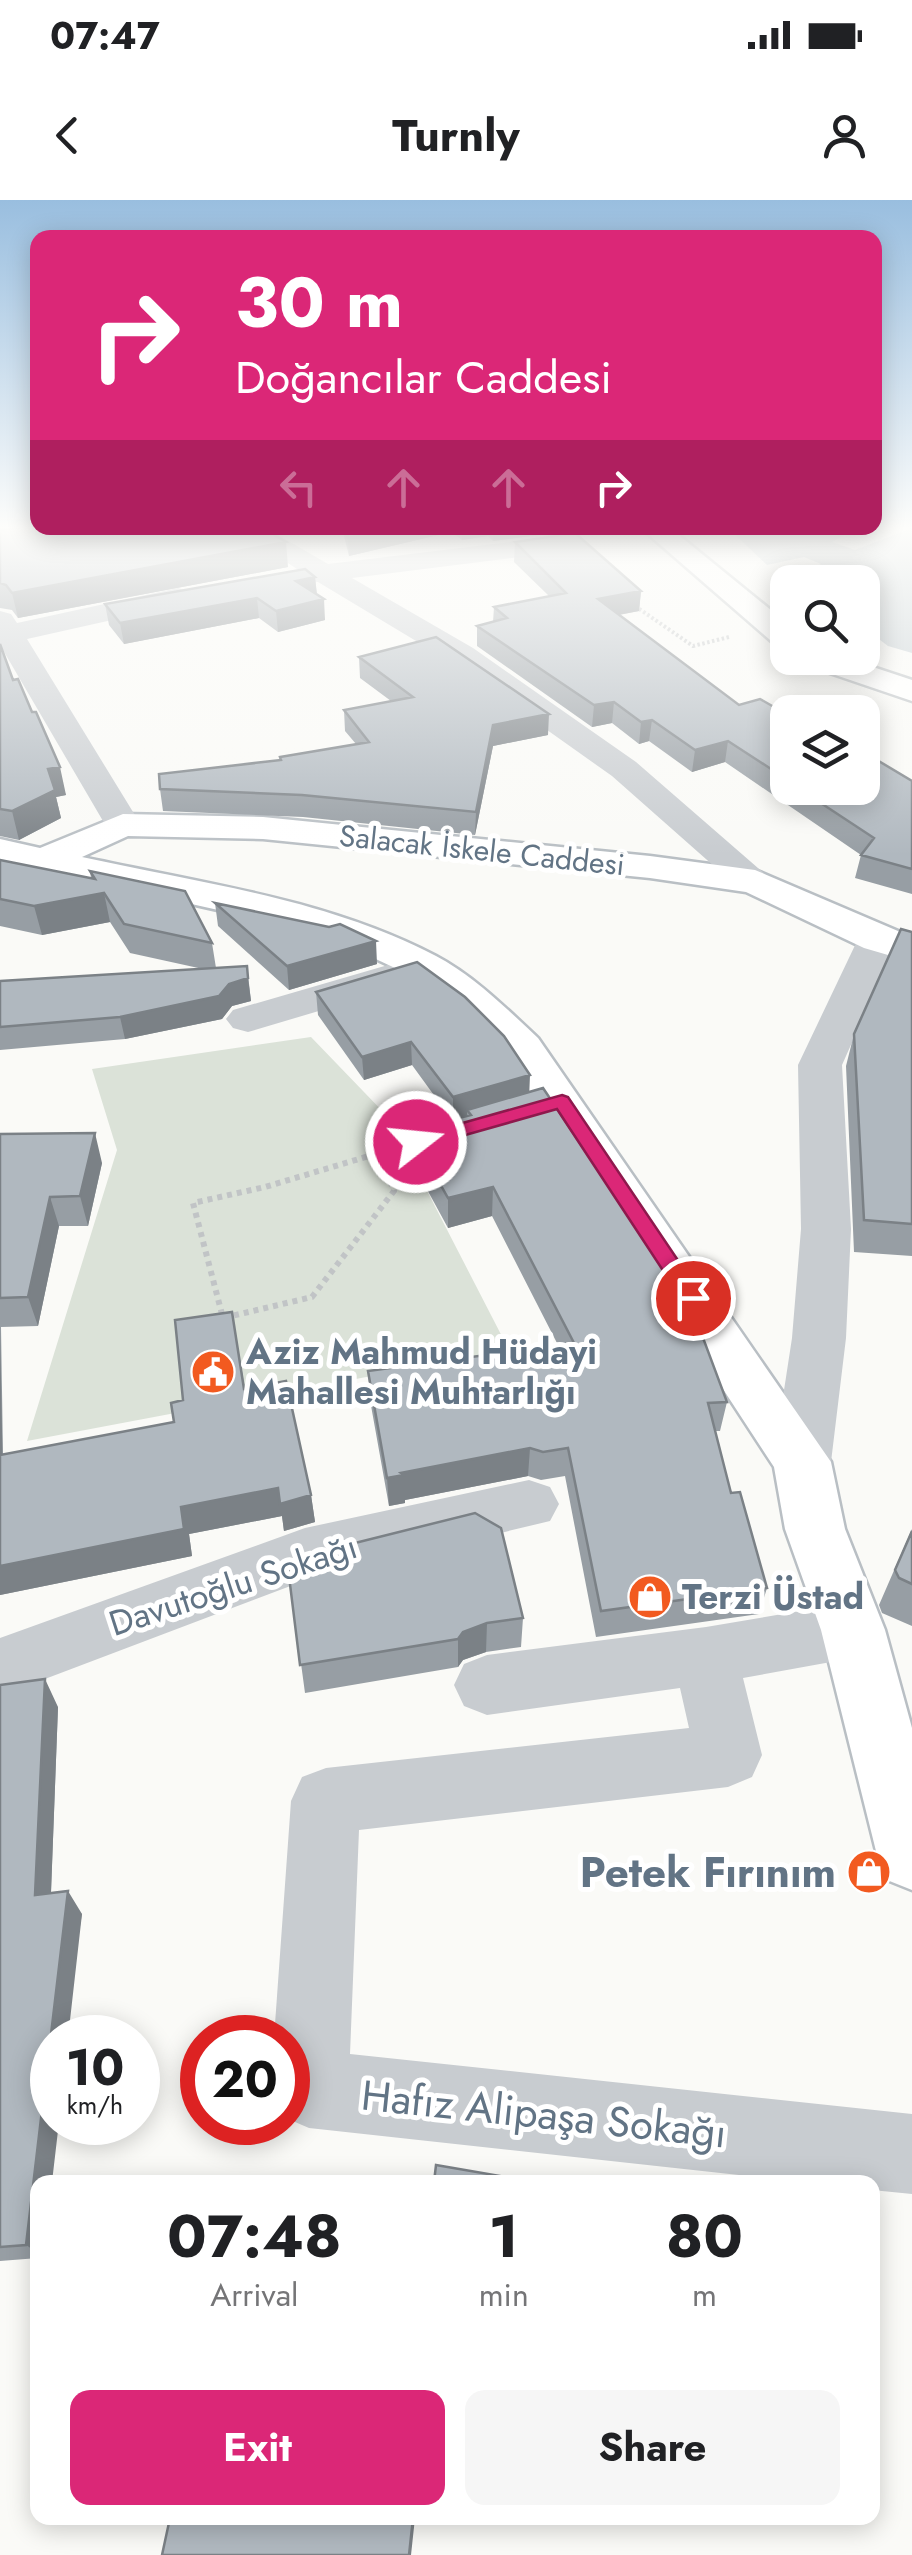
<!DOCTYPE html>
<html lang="en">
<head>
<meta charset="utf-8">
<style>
  body { margin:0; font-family:Jost,sans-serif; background:#f6f6f6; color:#202124; height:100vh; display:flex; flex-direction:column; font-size:38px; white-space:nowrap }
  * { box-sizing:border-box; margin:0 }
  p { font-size:32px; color:#757577 }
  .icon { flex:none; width:55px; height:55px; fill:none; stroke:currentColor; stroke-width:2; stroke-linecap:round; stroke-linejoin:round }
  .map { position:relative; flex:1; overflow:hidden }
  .drawer { position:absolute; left:30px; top:1975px; width:850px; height:350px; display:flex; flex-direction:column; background:#fff; border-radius:20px; box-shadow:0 5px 25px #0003 }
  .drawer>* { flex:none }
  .banner { position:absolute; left:30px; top:30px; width:852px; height:305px; border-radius:20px; box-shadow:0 5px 25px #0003; background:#db2777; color:#fff; overflow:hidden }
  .fabs { position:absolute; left:770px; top:365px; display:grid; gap:20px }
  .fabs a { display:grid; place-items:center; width:110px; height:110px; border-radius:20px; background:#fff; box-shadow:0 5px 25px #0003; font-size:50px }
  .speed { position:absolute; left:30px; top:1815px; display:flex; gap:20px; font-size:50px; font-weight:700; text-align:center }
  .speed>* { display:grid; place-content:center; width:130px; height:130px; border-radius:50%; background:#fff; box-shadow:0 5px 25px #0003; line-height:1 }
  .speed small { font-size:25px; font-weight:400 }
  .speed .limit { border:15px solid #d22; background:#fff; color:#111 }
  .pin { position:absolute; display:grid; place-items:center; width:85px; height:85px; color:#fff; margin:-42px; border:5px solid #fff; border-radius:50%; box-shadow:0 2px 10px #0007 }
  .me { position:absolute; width:110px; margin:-55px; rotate:74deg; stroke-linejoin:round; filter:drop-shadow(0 0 8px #0008) }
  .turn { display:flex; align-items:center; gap:35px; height:210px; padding:0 40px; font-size:45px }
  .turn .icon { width:130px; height:130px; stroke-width:2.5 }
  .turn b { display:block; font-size:70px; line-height:85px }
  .lanes { display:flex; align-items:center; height:95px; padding:0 40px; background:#0003; justify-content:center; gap:50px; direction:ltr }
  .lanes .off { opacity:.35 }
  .eta { display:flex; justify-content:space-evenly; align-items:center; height:170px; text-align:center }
  .eta b { font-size:60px; font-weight:700; line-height:70px }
  .action { display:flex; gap:20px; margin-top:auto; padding:20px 40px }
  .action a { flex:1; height:115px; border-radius:20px; background:#db2777; color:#fff; font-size:40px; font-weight:700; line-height:115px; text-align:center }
  .action a+a { background:#f6f6f6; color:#202124 }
  .status { display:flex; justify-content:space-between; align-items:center; height:70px; padding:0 50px; background:#fff; direction:ltr }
  .status svg { height:28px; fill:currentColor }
  header { display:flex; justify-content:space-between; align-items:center; height:130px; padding:0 40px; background:#fff; font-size:45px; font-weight:700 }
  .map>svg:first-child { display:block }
</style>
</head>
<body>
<div class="status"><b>07:47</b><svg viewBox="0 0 49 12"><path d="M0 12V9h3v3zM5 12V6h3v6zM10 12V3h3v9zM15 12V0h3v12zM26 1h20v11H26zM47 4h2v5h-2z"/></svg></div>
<header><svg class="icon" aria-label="back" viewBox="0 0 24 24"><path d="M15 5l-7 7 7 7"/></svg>Turnly<svg class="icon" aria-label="person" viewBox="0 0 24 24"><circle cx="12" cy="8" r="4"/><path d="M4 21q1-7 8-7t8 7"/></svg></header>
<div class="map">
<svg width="912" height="2355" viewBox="0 0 912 2355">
  <rect width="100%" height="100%" fill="#fafaf7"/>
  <!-- green -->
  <path fill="#dbe2d8" d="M311,837l79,82 119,231 -482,91 90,-291 -25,-81z"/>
  <!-- water -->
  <path fill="#c2ccd1" d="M728,328h129l-25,14 23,8 57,-22v125l-24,-7 -25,-19 -1,-45h-69l28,-18 -17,-7 -37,8z"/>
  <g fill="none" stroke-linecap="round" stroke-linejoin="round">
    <defs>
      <path id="secondary" d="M123,614l140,3 387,39 105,14 157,67v25l-48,-14 -118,-56 -96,-14 -387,-39 -135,-3 -46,21c119,26 245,42 354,99 38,20 71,53 102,82l293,424 14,67 40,101 27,98v162l-25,-10 -10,-25 -56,-225 -36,-101 -11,-62 -268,-410 -39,-39 -57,-43 -90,-42 -320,-72v-22l40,9z"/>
      <path id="primary" d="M641,328h29l118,96v25l-11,-3z
        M802,458h44l66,22v21l-106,-36z"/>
    </defs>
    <!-- secondary casing -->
    <use href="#secondary" stroke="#b9bfc4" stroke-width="5"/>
    <!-- primary casing -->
    <use href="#primary" stroke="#babfc3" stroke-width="5"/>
    <!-- path-far1 -->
    <path stroke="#c1c4c6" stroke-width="4" stroke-dasharray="2.5 2.5" stroke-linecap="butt" d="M635,406l58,40 36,-9"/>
    <!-- path -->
    <path stroke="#c1c4c6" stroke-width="6" stroke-dasharray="5 5" stroke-linecap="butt" d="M379,953l15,38 -82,106 -89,21 -30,-115 72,-16z"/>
    <!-- lane -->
    <path fill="#c8ccd0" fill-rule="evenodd" d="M445,926l12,8 -4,5 -74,22 -12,-8 4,-6z"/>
    <!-- street -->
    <path fill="#c8ccd0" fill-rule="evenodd" d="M235,328h31l62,36 241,-29 10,2 4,6 -14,8 -217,27 121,70 163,114 138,120 -5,8 -14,4 -14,-4 -129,-114 -161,-114 -133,-80 -16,-2 -2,-9z
      M178,388l10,3 4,6 -4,6 -161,36 114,186 -5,8 -13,3 -13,-3 -110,-188v-34l11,3 6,9z
      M878,727l14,3 6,9 -56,126 9,164 -5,109 -15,124 -9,16 -20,7 -20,-7 -9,-16 19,-124 9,-109 -3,-164 60,-126 6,-9z
      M388,765l15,3 6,9 -6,9 -155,46 -15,-4 -7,-9 7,-9z
      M529,1280l21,7 9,17 -9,17 -241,58 -309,117v-58l305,-110z
      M853,1402l22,8 10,20 -10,20 -22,8 -110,20 19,77 -10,22 -24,10 -369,43 -9,224 562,60v80l-40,-4v-8h-69l-494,-54 -21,-9v-81h-14l17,-237 11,-24 24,-9 363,-40 -9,-40 -193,27 -23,-9 -10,-21 10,-21 23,-9 219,-28z"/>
    <!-- secondary -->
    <use href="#secondary" fill="#fff" fill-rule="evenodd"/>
    <!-- primary -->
    <use href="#primary" fill="#fff" fill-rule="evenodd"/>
  </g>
  <!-- wall -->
  <path fill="#979ea4" d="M342,328h212l-1,5 -60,8 -5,-5 -26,4 -11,-8 -102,24z
    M0,330l288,37 -270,51 -6,-8 -12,-2z
    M515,342l126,49 -2,20 -20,4 120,90 35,2 14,5v76h74l50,-7v113l-57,-16 6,-23 -136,-93 -33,10 -43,-31 -10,3 -27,-21 -20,4 -115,-81v-20l16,-4 1,-15 55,-11 -35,-34z
    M315,377l2,17 8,26 -47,12 -19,-14 -135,26 -15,-19 -4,-21z
    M0,444l13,36 53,115 -10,2 5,21 -42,22 -19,-4z
    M359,457l189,78 -55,11 -18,89 -172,-18 -140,-6 -3,-22 120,-29v-3l76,-13 -11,-13 -1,-21 47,-9 -31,-23z
    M0,660l91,18 -1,-7 122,72 4,25 31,-2 4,35 -19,5 -10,13 -97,20 -125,11v-69l203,-12 -73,-16 -20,-31 -68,13 -42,-9z
    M215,703l162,61 -88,26 -71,-64z
    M912,732v324l-58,-4 -8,-186 8,-32z
    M316,792l213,100 198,310 -7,29h-5l16,62 36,95 -8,26 -163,23 -31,-161 -24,4 -13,-4 -123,24v3l-16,3 -19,-106 -2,-29 190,-26 -66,-129 -44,12 -37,-68 -1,-30 42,-10 -40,-55 -48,15 -46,-65z
    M0,934l102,29 -14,63h-29l-21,100 -37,1 2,127 171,-32 9,-22 49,-88 13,77 66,106 4,27 -31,9 -2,-15 -93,18 3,22 -192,39z
    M912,1329v97l-30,-13 -3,-8z
    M287,1360l236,58 -2,29 -35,5 -23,8 -5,7 -153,26z
    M0,1485l58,22 -7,186 31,21 -44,268v76l-38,3z"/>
  <!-- shaded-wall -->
  <path fill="#7b8186" d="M392,328h59v4l-102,24 -1,-18z
    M462,328h26v8l-26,4z
    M494,328h60l-1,5 -60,8z
    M286,342l2,25 -270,51 -6,-25z
    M315,377l2,20 -21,-16z
    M641,391l-2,20 -43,8 2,-20z
    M257,398l2,20 -135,26 -4,-21z
    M324,399l1,21 -47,12 -2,-21z
    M614,502l-2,21 -20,4 2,-22z
    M549,514l-1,21 -55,11 -18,89 1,-23 17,-87z
    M652,520l-3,21 -10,3 2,-22z
    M728,541l-3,21 -33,10 3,-22z
    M60,567l6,28 -10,2 5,21 -42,22 -7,-29 36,-42z
    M104,693l6,29 -68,13 -8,-29z
    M376,741l1,23 -88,26 -2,-24z
    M248,778l3,23 -19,5 -10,13 -97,20 -5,-22z
    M411,842l1,23 -48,15 -2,-23z
    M530,875l-1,24 -62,11v6l-14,4v-23z
    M95,933l7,30 -14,63 -8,-30z
    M493,987l-1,29 -44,12v-30z
    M50,997l9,29 -21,100 -10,-29z
    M0,1126l3,159 -3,-8z
    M530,1248l-2,28 -123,24v3l-16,3 -2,-28 14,-5z
    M278,1288l33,7 4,27 -31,9 -2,-15 -93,18 3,22 -192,39v-29l181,-59z
    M487,1423l-1,29 -23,8 -5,7v-28l5,-7z
    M45,1479l13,28 -8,211 -15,-23z
    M68,1691l14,23 -14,124h-16v84h7l-7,60h-14v71l-12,-8z
    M413,2318h2l-4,37h-2z"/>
  <!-- building -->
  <path fill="#b0b8bf" stroke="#7b8186" stroke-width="2.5" d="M33,325h5v3h224l24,14 -274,51 -6,-8 -6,-2v-53z
    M346,328h46l-44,10z
    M575,333l66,58 -43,8 141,106 21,-6 14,8 10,-3 14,8h-10v68l-60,-39 -33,9 -43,-30 -11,2 -27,-20 -20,3 -117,-79 30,-8 -13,-11 72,-14 -51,-51z
    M305,369l10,8 -19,4 28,18 -48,12 -19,-13 -137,25 -15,-19z
    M436,437l113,77 -56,11 -17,87 -174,-17 -142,-6 -1,-15 122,-14 -1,-3 89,-15 -25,-32 69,-13 -54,-40z
    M0,444l13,36 5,-1 14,33h4l24,55 -12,2 7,21 -43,21 -12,-2z
    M862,551l50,30v88l-51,-14 13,-17 -76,-50h64z
    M0,660l95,19 -5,-8 95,20 27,52 -88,-19 -20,-31 -70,13 -34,-7z
    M215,703l114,24 11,-3 36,17 -89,25z
    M901,729l11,3v292l-48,-4 -10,-186z
    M417,762l48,35 39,39 26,39 -77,22 -42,-55 -49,15 -46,-65z
    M247,766l1,12 -19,6 -10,12 -99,21 -120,10v-46z
    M543,888l150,223 34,91 -19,1 23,90 9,-1 27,96 -166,23 -33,-163 -25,4 -13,-4 -129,25 3,2 -17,3 -19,-107 206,-28 -81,-156 -45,11 -38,-68 61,-15 -4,-5z
    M95,933l-15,63 -30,1 -22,100 -28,1v-164z
    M232,1112l12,77 42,-8 25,114 -31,9 -2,-16 -97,19 3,22 -184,37v-111l174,-33 -3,-19 12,-3 -8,-80z
    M475,1313l26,15 22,90 -36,5 -24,9 -5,7 -158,26 -13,-105z
    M912,1331v53l-13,-6 -4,-8z
    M45,1479l-10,216 33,-4 -42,354 -26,2v-562z
    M436,1965l99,17h-101z
    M170,2318h243l-4,37h-247z"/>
  <!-- sky -->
  <linearGradient id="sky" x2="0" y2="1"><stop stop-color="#99bedf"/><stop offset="0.5" stop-color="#fdfdfb"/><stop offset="1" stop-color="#fdfdfb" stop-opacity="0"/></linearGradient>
  <rect width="912" height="655" fill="url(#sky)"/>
  <!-- route -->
  <path fill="#db2777" stroke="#8e194d" stroke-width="2.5" d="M562,895l6,2 132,196 4,5 -4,6h-15l-128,-195 -141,40 -10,-7 3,-4z"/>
  <!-- icons -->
  <defs>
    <symbol id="civic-disc" viewBox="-11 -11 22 22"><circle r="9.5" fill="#f25a20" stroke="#fff"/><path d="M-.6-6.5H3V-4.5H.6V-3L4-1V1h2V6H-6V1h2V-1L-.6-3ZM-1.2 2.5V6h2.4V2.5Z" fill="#fff"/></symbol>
    <symbol id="shop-disc" viewBox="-11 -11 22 22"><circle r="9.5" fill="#f25a20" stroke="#fff"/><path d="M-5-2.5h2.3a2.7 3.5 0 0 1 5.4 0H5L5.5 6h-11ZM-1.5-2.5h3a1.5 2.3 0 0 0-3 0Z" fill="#fff"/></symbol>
  </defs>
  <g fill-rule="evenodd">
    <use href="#civic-disc" x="188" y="1147" width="50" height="50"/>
    <use href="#shop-disc" x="625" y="1372" width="50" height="50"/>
    <use href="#shop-disc" x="844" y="1647" width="50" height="50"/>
  </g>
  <g text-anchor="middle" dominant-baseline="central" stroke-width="10" stroke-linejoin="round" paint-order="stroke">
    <!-- far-street labels -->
    <g font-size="30" fill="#627485" stroke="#fff">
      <text transform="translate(482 650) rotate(6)">Salacak İskele Caddesi</text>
    </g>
    <!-- poi labels -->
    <g font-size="35" font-weight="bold" fill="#627485" stroke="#fff" text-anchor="start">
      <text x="246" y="1152">Aziz Mahmud Hüdayi<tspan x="246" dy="40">Mahallesi Muhtarlığı</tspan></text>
      <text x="682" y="1397">Terzi Üstad</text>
    </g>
    <!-- street labels -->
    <g font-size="35" fill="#627485" stroke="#fff">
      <text transform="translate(233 1385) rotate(-18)">Davutoğlu Sokağı</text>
    </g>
    <!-- near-poi labels -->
    <g font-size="42" font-weight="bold" fill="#627485" stroke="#fff" text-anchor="end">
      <text x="836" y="1672">Petek Fırınım</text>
    </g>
    <!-- near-street labels -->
    <g font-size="42" fill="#627485" stroke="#fff">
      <text transform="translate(544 1914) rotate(6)">Hafız Alipaşa Sokağı</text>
    </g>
  </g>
</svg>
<div class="fabs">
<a><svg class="icon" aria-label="search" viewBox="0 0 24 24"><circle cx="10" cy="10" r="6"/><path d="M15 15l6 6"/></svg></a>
<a><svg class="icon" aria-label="layers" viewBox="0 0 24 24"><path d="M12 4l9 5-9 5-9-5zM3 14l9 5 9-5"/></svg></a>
</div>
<div class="speed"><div>10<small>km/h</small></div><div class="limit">20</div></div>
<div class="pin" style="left:693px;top:1098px;background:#d93025"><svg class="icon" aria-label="arrive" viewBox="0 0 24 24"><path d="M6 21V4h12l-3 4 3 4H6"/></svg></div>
<svg class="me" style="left:416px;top:942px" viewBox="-20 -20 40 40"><circle r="17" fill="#db2777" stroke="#fff" stroke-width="3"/><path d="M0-11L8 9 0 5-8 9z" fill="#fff"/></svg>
<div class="banner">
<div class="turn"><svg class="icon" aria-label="right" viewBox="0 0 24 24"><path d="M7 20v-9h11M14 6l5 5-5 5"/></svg><div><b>30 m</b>Doğancılar Caddesi</div></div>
<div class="lanes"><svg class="icon off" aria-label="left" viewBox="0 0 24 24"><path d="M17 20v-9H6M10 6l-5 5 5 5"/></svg><svg class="icon off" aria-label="ahead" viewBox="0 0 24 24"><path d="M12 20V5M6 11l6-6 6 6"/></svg><svg class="icon off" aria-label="ahead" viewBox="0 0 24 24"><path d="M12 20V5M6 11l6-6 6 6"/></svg><svg class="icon" aria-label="right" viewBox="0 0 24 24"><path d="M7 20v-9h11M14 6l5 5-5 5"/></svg></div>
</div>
<section class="drawer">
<div class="eta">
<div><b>07:48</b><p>Arrival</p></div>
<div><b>1</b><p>min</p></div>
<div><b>80</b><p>m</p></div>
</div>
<div class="action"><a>Exit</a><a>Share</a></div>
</section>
</div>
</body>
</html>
